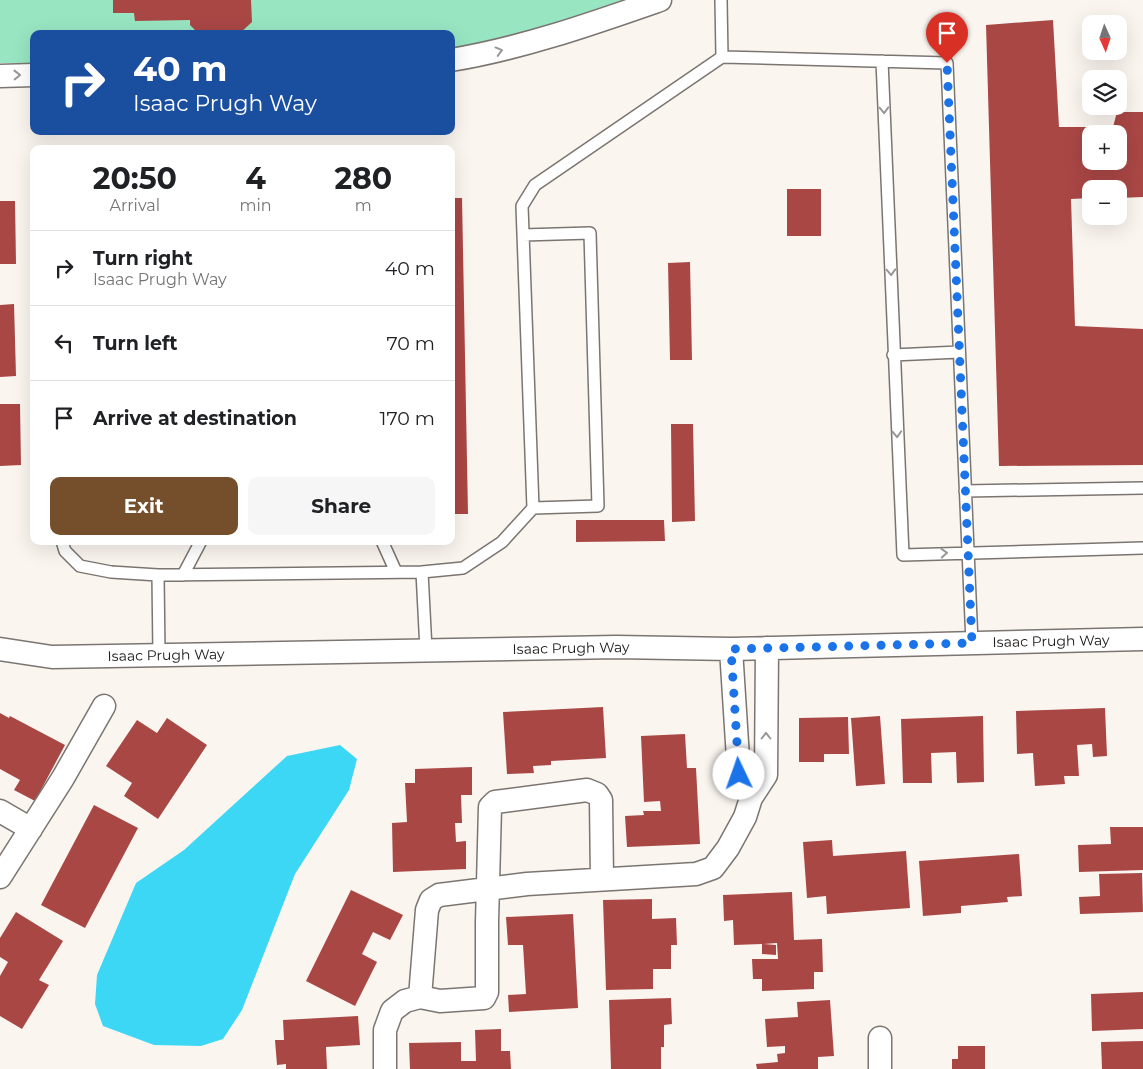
<!DOCTYPE html>
<html lang="en">
<head>
<meta charset="utf-8">
<style>
  body { margin:0; font-family:Montserrat,sans-serif; background:#f6f6f6; color:#202124; height:100vh; display:flex; flex-direction:column; font-size:19px; white-space:nowrap }
  * { box-sizing:border-box; margin:0 }
  p { font-size:16px; color:#757577 }
  .icon { flex:none; width:28px; height:28px; fill:none; stroke:currentColor; stroke-width:2; stroke-linecap:round; stroke-linejoin:round }
  .map { position:relative; flex:1; overflow:hidden }
  .panel { position:absolute; left:30px; top:145px; width:425px; height:400px; display:flex; flex-direction:column; background:#fff; border-radius:10px; box-shadow:0 5px 20px #0002 }
  .panel>* { flex:none }
  .top-card { position:absolute; left:30px; top:30px; width:425px; height:105px; border-radius:10px; box-shadow:0 5px 20px #0002; background:#1a4fa0; color:#fff; overflow:hidden }
  .needle { width:32px; rotate:177deg }
  .buttons { position:absolute; left:1082px; top:15px; display:grid; gap:10px }
  .buttons a { display:grid; place-items:center; width:45px; height:45px; border-radius:10px; background:#fff; box-shadow:0 5px 20px #0002; font-size:25px }
  .pin { position:absolute; display:grid; place-items:center; width:42px; height:42px; color:#fff; margin:-51px -21px; border-radius:50% 50% 50% 0; rotate:-45deg; box-shadow:0 0 5px #0007 }
  .pin .icon { rotate:45deg }
  .me { position:absolute; width:55px; margin:-28px; rotate:357deg; stroke-linejoin:round; filter:drop-shadow(0 0 4px #0008) }
  .turn { display:flex; align-items:center; gap:18px; height:105px; padding:0 20px; font-size:22px }
  .turn .icon { width:65px; height:65px; stroke-width:2.5 }
  .turn b { display:block; font-size:35px; line-height:42px }
  .eta { display:flex; justify-content:space-evenly; align-items:center; height:85px; text-align:center }
  .eta b { font-size:30px; font-weight:700; line-height:35px }
  .button { display:flex; gap:10px; margin-top:auto; padding:10px 20px }
  .button a { flex:1; height:58px; border-radius:10px; background:#754f2b; color:#fff; font-size:20px; font-weight:700; line-height:58px; text-align:center }
  .button a+a { background:#f6f6f6; color:#202124 }
  ul { padding:0; list-style:none }
  li { display:flex; align-items:center; gap:15px; height:75px; padding:0 20px; border-top:1px solid #e0e0e0 }
  li div { flex:1 }
  li b { display:block; font-size:19px }
  li em { font-style:normal }
  .map>svg:first-child { display:block }
</style>
</head>
<body>
<div class="map">
<svg width="1143" height="1069" viewBox="0 0 1143 1069">
  <rect width="100%" height="100%" fill="#fbf5f0"/>
  <!-- green -->
  <path fill="#98e5c2" d="M0,0h623l-109,36 -63,12v-14h-417v29h-34z"/>
  <!-- water -->
  <path fill="#3cd7f4" d="M340,745l17,14 -8,31 -54,84 -53,136 -19,29 -22,7 -47,-1 -51,-19 -8,-22 2,-29 39,-92 48,-33 103,-94z"/>
  <!-- building -->
  <path fill="#a94745" fill-rule="evenodd" d="M113,0h138l1,22 -13,12h-40l-9,-9v-5l-55,1 -1,-8h-21z
    M1053,20l6,107h54l4,-15h26v85l-24,1v-9h-28v9l-20,1 4,127 68,3v136l-144,1 -13,-441zM1091,134h28v27h-28z
    M787,189h34v47h-34z
    M451,198h11l6,316h-17z
    M0,201h15l1,63h-16z
    M690,262l2,98h-22l-2,-97z
    M14,304l2,72 -16,1v-72z
    M0,404h20l1,61 -21,1z
    M671,424h22l2,97 -23,1z
    M576,520h88l1,21 -89,1z
    M603,707l3,51 -55,3v4l-18,1 1,7 -27,1 -4,-62z
    M1105,708l2,48 -14,1 -1,-13 -15,1 2,31h-15l1,8 -30,2 -2,-33 -16,1 -1,-43z
    M0,713l9,5 1,-2 55,29 -30,56 -21,-11 6,-10 -20,-11z
    M880,716l5,68 -29,2 -5,-68z
    M983,716l1,66 -27,1 -1,-31 -25,1 1,30h-29l-2,-64z
    M848,717l1,37h-25v8h-25v-44z
    M167,718l40,27 -49,74 -34,-23 8,-13 -26,-17 31,-46 20,13z
    M685,734l2,34h9l4,76 -73,3 -2,-31 19,-1 -1,-4h18l-1,-10 -16,1 -3,-66z
    M472,767v28h-11l1,28h-7l1,19 10,-1v28l-73,3 -1,-49 15,-1 -2,-39h10v-14z
    M94,805l44,23 -53,100 -44,-23z
    M1110,827h33v43l-64,2 -1,-27 33,-1z
    M832,840l1,16 73,-5 4,57 -83,6 -1,-18 -19,2 -4,-56z
    M1019,854l3,42 -15,1 1,5 -47,4v7l-38,3 -4,-55z
    M1142,873l1,39 -63,2 -1,-17 21,-1 -1,-22z
    M351,890l52,25 -13,25 -17,-8 -11,22 15,8 -22,44 -49,-25z
    M792,892l2,48 28,-1 1,33h-9v17l-52,2v-12h-9l-1,-20h26l-1,-16 -13,1 12,1v10l-14,-1v-10l-28,1 -1,-25 -9,1 -1,-26z
    M652,899v20l24,-1 1,27h-6v24h-18v20l-47,1 -3,-90z
    M16,912l47,29 -24,39 10,5 -27,44 -22,-13v-40l8,-14 -8,-5v-19z
    M573,914l5,94 -69,4 -1,-17 18,-1 -3,-49h-15l-2,-28z
    M1143,992v37l-51,2 -1,-37z
    M671,998l1,26 -8,1v22h-3v22h-50l-2,-69z
    M830,1000l4,56 -16,1v12h-61l-1,-5 22,-2 -1,-8 8,-1v-7l-18,1 -2,-28 33,-2 -1,-15z
    M358,1016l2,29 -34,2 1,22h-41v-5l-9,1 -2,-25h9l-1,-20z
    M501,1029v22h9l1,18h-101l-1,-26 52,-1v19h15l-1,-31z
    M1143,1041v28h-41l-1,-27z
    M958,1046h27v23h-33v-10h6z"/>
  <g fill="none" stroke-linecap="round" stroke-linejoin="round">
    <defs>
      <path id="service" d="M721,0l1,57
        M882,61l21,494 240,-7
        M523,235l67,-2 8,273 -65,2
        M893,355l66,-3
        M965,491l178,-3
        M62,541l3,10 15,15 31,6 47,3
        M382,541l14,31
        M422,572l41,-4 39,-26 31,-34 -11,-302 13,-21 187,-128 225,6 25,580
        M183,575l18,-34
        M159,655l-1,-80 264,-3 4,78"/>
      <path id="minor" d="M451,60c72,-12 140,-36 209,-60
        M0,76l34,-1
        M0,649l52,8 564,-10 115,2 412,-10
        M731,649l8,125 12,24
        M0,811l31,18
        M0,877l63,-99 41,-72
        M420,997l7,-87 4,-10 8,-5 88,-11 169,-10 17,-6 15,-20 17,-31 6,-19 15,-23 1,-127
        M385,1069v-39l7,-19 13,-10 15,-4 20,4 44,-3 3,-6v-70l3,-115 5,-5 92,-12 10,4 4,6 1,79
        M880,1069v-31"/>
    </defs>
    <!-- service casing -->
    <use href="#service" stroke="#7b7571" stroke-width="14"/>
    <!-- minor casing -->
    <use href="#minor" stroke="#7b7571" stroke-width="25"/>
    <!-- service -->
    <use href="#service" stroke="#fff" stroke-width="11"/>
    <!-- minor -->
    <use href="#minor" stroke="#fff" stroke-width="22"/>
  </g>
  <!-- one-way arrows -->
  <defs><path id="oneway-chevron" d="M-2-3.5L2.5 0L-2 3.5" fill="none" stroke-width="1.6" stroke-linecap="round" stroke-linejoin="round" transform="scale(1.25)"/></defs>
  <g stroke="#989796">
    <use href="#oneway-chevron" transform="translate(499 51) rotate(-15)"/>
    <use href="#oneway-chevron" transform="translate(17 75) rotate(-1)"/>
    <use href="#oneway-chevron" transform="translate(884 110) rotate(88)"/>
    <use href="#oneway-chevron" transform="translate(891 272) rotate(88)"/>
    <use href="#oneway-chevron" transform="translate(897 434) rotate(87)"/>
    <use href="#oneway-chevron" transform="translate(944 553) rotate(-3)"/>
    <use href="#oneway-chevron" transform="translate(766 736) rotate(-90)"/>
  </g>
  <g fill="none" stroke-linecap="round" stroke-linejoin="round">
    <!-- route -->
    <path stroke="#1a73e8" stroke-width="9" stroke-dasharray="0 16.2" d="M739,774l-8,-125 241,-6 -25,-580"/>
  </g>
  <g text-anchor="middle" dominant-baseline="central" stroke-width="4" stroke-linejoin="round" paint-order="stroke">
    <!-- street labels -->
    <g font-size="14" fill="#1a1816" stroke="#fff">
      <text transform="translate(1051 641) rotate(-1)">Isaac Prugh Way</text>
      <text transform="translate(571 648) rotate(-1)">Isaac Prugh Way</text>
      <text transform="translate(166 655) rotate(-1)">Isaac Prugh Way</text>
    </g>
  </g>
</svg>
<div class="buttons">
<a><svg class="needle" viewBox="-14 -14 28 28"><path d="M0-13l5 13h-10z" fill="#e53935"/><path d="M0 13l5-13h-10z" fill="#757577"/></svg></a>
<a><svg class="icon" aria-label="layers" viewBox="0 0 24 24"><path d="M12 4l9 5-9 5-9-5zM3 14l9 5 9-5"/></svg></a>
<a>+</a>
<a>−</a>
</div>
<div class="pin" style="left:947px;top:63px;background:#d93025"><svg class="icon" aria-label="arrive" viewBox="0 0 24 24"><path d="M6 21V4h12l-3 4 3 4H6"/></svg></div>
<svg class="me" style="left:739px;top:774px" viewBox="-20 -20 40 40"><circle r="19" fill="#fff"/><path d="M0-13L10 11 0 6-10 11z" fill="#1a73e8"/></svg>
<div class="top-card">
<div class="turn"><svg class="icon" aria-label="right" viewBox="0 0 24 24"><path d="M7 20v-9h11M14 6l5 5-5 5"/></svg><div><b>40 m</b>Isaac Prugh Way</div></div>
</div>
<section class="panel">
<div class="eta">
<div><b>20:50</b><p>Arrival</p></div>
<div><b>4</b><p>min</p></div>
<div><b>280</b><p>m</p></div>
</div>
<ul>
<li><svg class="icon" aria-label="right" viewBox="0 0 24 24"><path d="M7 20v-9h11M14 6l5 5-5 5"/></svg><div><b>Turn right</b><p>Isaac Prugh Way</p></div><em>40 m</em></li>
<li><svg class="icon" aria-label="left" viewBox="0 0 24 24"><path d="M17 20v-9H6M10 6l-5 5 5 5"/></svg><div><b>Turn left</b></div><em>70 m</em></li>
<li><svg class="icon" aria-label="arrive" viewBox="0 0 24 24"><path d="M6 21V4h12l-3 4 3 4H6"/></svg><div><b>Arrive at destination</b></div><em>170 m</em></li>
</ul>
<div class="button"><a>Exit</a><a>Share</a></div>
</section>
</div>
</body>
</html>
